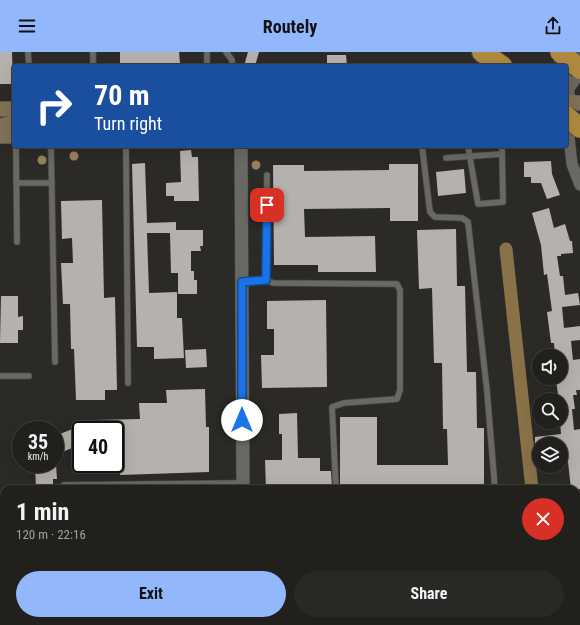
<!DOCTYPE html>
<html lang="en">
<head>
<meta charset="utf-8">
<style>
  body { margin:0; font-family:"Roboto Condensed",sans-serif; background:#292825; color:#f1f3f6; height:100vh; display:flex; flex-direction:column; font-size:15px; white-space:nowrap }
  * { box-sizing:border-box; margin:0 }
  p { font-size:13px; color:#a2a3a3 }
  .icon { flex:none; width:22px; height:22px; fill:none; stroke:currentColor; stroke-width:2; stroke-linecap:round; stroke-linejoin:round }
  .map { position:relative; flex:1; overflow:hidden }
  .side { position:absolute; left:0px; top:433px; width:580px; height:140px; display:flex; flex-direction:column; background:#21201c; border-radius:12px 12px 0 0; box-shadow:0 4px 16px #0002,0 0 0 1px #3e3e3b }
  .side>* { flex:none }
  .top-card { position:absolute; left:12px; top:12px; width:556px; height:84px; border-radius:4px; box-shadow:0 4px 16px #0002,0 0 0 1px #3e3e3b; background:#1a4fa0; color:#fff; overflow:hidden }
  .fabs { position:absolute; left:532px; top:297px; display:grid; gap:8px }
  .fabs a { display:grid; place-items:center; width:36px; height:36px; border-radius:50%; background:#21201c; box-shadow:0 4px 16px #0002,0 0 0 1px #3e3e3b; font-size:20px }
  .speed { position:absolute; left:12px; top:369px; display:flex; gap:8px; font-size:20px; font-weight:700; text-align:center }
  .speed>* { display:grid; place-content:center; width:52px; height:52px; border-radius:50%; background:#21201c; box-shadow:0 4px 16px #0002,0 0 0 1px #3e3e3b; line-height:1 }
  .speed small { font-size:10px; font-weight:400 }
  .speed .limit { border:2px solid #111; border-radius:6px; background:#fff; color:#111 }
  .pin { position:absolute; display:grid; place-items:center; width:34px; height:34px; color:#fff; margin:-17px; border-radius:8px; box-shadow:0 2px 6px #0006 }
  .me { position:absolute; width:44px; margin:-22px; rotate:0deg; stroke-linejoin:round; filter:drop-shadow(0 0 3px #0008) }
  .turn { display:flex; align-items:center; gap:14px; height:84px; padding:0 16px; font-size:18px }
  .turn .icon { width:52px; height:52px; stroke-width:2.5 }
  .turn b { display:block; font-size:28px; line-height:34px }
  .round { display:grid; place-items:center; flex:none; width:42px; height:42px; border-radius:21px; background:#292825 }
  .overview { display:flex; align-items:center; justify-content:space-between; height:68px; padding:0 16px }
  h1 { font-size:24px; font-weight:700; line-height:30px }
  .action { display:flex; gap:8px; margin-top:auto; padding:8px 16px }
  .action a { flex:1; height:46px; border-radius:24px; background:#93b7fd; color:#111; font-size:16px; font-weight:700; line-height:46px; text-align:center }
  .action a+a { background:#292825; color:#f1f3f6 }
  header { display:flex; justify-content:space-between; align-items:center; height:52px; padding:0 16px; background:#93b7fd; color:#111; font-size:18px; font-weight:700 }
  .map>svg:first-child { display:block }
</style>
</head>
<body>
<header><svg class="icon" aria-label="menu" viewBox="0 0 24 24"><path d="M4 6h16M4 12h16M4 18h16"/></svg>Routely<svg class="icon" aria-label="share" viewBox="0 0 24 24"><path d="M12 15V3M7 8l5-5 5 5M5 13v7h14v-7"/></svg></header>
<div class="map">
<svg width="580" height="573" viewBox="0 0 580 573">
  <rect width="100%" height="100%" fill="#2c2a26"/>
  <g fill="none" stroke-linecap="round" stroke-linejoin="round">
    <!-- canal -->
    <path stroke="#897247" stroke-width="13" d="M506,197l26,240
      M546,569v4"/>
  </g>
  <!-- building -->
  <path fill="#b5b2ad" d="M0,0h12l1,32h-13z
    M120,0h59l1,11 -60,2z
    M248,0h11l-4,14h-11z
    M327,3h19l1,11h-20z
    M191,98l1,7h6l1,44h-25v-5h-8v-13l15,-1 -1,-31z
    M551,109l1,13 8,21 -13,4 -6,-16h-10v-6h-7v-15z
    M145,111l2,60 29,-1v8h27v16h-3l1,5h-10v20h3v9h3v14h-19v-21h-7l-1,-40h-23l2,60 28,-1v26h5l2,40 -30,1v-12h-17l-5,-183z
    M389,112h29v57h-28v-13l-86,1 1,28 70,-1 1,36h-58v-7h-44l-1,-100h31v6l85,-1z
    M464,117l2,24 -28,3 -2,-24z
    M102,148l2,98 11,-1 2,93h-12v10h-29l-2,-51h-3l-1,-45h-7l-2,-41h12l-1,-25 -10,1 -1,-38z
    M549,156l5,20 11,-4 5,17h2l1,12 -12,1v2h-4l3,20h3l2,19 13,-2 2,12 -18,2 2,21 16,-2v14l-9,1 2,19 7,-1v31h-4l1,5h-4l2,14h-3l2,21 6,-1v60h-9l-5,-45h-31v-7l26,-3 -1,-12 1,-22h-2l-3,-19h5v-25h-6l-1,-13h-3l-4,-31 5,-1 -5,-37 -3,1 -3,-30 -9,-32z
    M456,177l1,57h8l2,86h9l1,56h7v57h-49v4h-43v-2l-52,1v-71h37v48h71l-1,-36h-4l-1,-66h-8l-2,-75 -13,1 -2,-59z
    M1,244h17v21l5,-1v14h-5v13h-18z
    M326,248l1,87 -65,1 -1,-33h13v-26h-7v-28z
    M206,297l1,18 -21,1 -1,-18z
    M205,337l1,38h3v45l-89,3 -1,-40h-4v-5h-34v17l-8,3 -1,-2 -17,7v-19l40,-16 45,-1 -1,-16h28l-1,-13z
    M297,361l1,45h22v13h11l1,17 -66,1 -1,-29h17v-26h-3v-20z
    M35,412h21l1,15h-4v10h-17z"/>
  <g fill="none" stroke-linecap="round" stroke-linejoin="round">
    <defs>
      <path id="service" d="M28,0l1,14
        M93,0v14
        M207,0v14
        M226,0l6,8v6
        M16,94l1,96
        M51,94l4,216
        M126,94l2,237
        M422,94l8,66 5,5 27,1 6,4 19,169 8,98
        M468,94l10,58 25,-2 -1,-56
        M446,106l56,-4
        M267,123l-1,105 7,3 124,1 3,6v100l-3,9 -53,4 -12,4 4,82
        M16,131h36
        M243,229l23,-1
        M0,324h29
        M64,433l179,-2
        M0,495h4"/>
      <path id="minor" d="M568,77l4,35 8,21
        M435,569l1,4"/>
      <path id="tertiary" d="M566,33l2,3v23
        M568,36l8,-11v-25
        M241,94l2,343
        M244,569v4"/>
      <path id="secondary" d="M566,50l14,1
        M0,57h14
        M0,74l14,-3
        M0,84h14"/>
      <path id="motorway" d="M482,0l20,14"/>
    </defs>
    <!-- service casing -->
    <use href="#service" stroke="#494744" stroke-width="7"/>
    <!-- minor casing -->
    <use href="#minor" stroke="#494744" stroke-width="12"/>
    <!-- tertiary casing -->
    <use href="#tertiary" stroke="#494744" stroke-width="14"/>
    <!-- secondary casing -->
    <use href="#secondary" stroke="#494744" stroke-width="16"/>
    <!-- motorway casing -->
    <use href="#motorway" stroke="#494744" stroke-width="22"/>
    <!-- service -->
    <use href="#service" stroke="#6a6863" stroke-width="5.5"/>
    <!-- minor -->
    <use href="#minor" stroke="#6a6863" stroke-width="11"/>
    <!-- tertiary -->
    <use href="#tertiary" stroke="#6a6863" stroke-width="13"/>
    <!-- secondary -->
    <use href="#secondary" stroke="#7f7258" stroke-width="15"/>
    <!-- motorway -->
    <use href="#motorway" stroke="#af8a3f" stroke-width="20"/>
    <defs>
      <path id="motorway-bridge" d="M560,0l20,17
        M566,64l14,12"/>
    </defs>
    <!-- motorway-bridge casing -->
    <use href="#motorway-bridge" stroke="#494744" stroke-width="22" stroke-linecap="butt"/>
    <!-- motorway-bridge -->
    <use href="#motorway-bridge" stroke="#af8a3f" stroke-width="20"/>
  </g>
  <!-- trees -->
  <g fill="#96815a">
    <circle cx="74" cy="104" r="4.5"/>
    <circle cx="42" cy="108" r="4.5"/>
    <circle cx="256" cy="113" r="4.5"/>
  </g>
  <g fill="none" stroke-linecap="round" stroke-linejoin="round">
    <defs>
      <path id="route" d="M242,368v-138l24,-2 1,-75"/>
    </defs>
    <!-- route casing -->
    <use href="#route" stroke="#114b97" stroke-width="10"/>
    <!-- route -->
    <use href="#route" stroke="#1a73e8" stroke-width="7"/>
  </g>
</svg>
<div class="fabs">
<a><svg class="icon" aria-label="sound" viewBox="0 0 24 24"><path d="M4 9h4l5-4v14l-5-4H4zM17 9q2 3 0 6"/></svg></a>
<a><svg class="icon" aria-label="search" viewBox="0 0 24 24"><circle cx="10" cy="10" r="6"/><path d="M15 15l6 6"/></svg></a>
<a><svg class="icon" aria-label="layers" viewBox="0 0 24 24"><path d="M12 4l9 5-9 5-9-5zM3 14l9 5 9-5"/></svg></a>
</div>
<div class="speed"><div>35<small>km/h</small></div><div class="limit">40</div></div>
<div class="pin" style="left:267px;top:153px;background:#d93025"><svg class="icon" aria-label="arrive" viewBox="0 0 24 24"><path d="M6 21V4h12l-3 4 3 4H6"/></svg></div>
<svg class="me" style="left:242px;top:368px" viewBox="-20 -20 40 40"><circle r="19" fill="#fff"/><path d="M0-13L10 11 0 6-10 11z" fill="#1a73e8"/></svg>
<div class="top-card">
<div class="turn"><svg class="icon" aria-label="right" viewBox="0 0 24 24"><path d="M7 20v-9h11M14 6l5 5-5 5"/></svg><div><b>70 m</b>Turn right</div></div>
</div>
<section class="side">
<div class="overview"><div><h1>1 min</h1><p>120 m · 22:16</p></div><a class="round" style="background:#d93025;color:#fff"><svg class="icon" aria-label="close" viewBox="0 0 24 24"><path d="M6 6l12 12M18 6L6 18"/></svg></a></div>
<div class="action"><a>Exit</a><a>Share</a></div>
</section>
</div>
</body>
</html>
